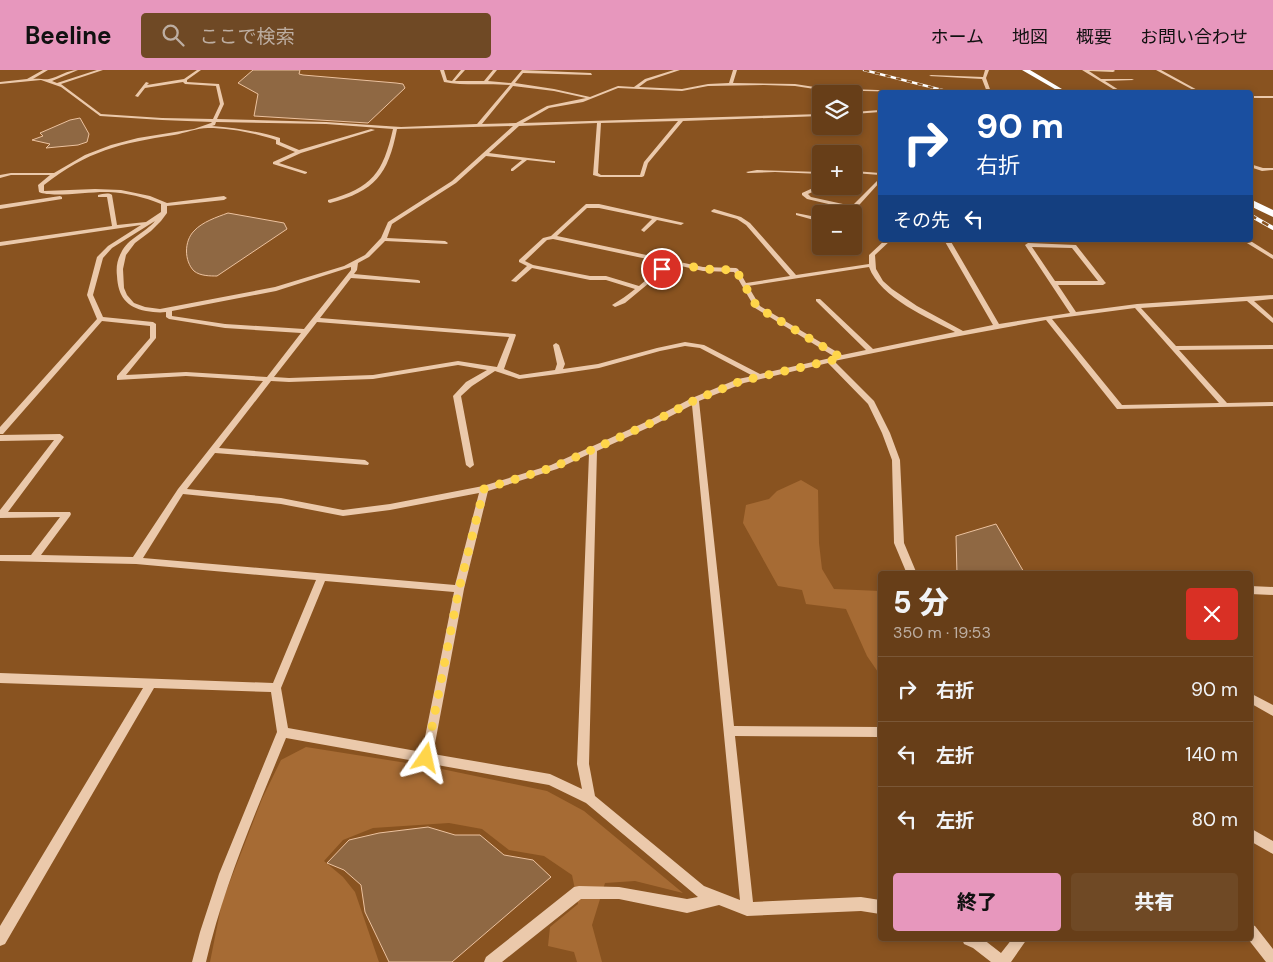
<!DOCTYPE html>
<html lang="ja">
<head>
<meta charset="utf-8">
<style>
  body { margin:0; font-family:"DM Sans","Noto Sans JP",sans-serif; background:#6f4925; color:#f1f3f6; height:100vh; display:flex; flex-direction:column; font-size:19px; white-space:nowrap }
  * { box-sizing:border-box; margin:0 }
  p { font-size:16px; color:#bdaea2 }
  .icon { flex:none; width:28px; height:28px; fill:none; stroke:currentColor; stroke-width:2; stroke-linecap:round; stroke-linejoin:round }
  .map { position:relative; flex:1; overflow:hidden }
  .details { position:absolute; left:878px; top:501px; width:375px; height:370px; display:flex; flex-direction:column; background:#673e18; border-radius:5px; box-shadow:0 2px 8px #0003,0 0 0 1px #7a5737 }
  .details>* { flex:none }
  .banner { position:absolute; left:878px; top:20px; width:375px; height:152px; border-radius:5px; box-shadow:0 2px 8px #0003,0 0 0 1px #7a5737; background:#1a4fa0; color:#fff; overflow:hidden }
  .controls { position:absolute; left:812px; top:15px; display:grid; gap:10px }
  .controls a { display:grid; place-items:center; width:50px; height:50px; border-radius:5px; background:#673e18; box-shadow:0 2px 8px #0003,0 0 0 1px #7a5737; font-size:25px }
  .pin { position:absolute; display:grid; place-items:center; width:42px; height:42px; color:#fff; margin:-21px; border:2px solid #fff; border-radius:50%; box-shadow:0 1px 5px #0007 }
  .me { position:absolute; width:55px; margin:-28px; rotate:11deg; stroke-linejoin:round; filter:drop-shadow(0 0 4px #0008) }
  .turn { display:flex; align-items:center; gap:18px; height:105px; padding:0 15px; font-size:22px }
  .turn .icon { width:65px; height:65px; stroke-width:2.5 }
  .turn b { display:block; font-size:35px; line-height:42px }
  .then { display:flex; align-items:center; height:48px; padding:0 15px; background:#0003; gap:10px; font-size:19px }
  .round { display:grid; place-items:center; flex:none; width:52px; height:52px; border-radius:5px; background:#6f4925 }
  .headline { display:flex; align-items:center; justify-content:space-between; height:85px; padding:0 15px }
  h1 { font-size:30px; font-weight:800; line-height:38px }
  .primary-button { display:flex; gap:10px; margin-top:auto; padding:10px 15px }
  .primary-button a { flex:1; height:58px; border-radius:5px; background:#e797bd; color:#111; font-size:20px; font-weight:800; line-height:58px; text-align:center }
  .primary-button a+a { background:#6f4925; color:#f1f3f6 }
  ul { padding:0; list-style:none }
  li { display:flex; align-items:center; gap:15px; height:65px; padding:0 15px; border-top:1px solid #7a5737 }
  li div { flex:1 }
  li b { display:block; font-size:19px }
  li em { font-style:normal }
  header { display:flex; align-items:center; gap:30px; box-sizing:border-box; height:70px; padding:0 25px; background:#e797bd; color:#111 }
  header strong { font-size:24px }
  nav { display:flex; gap:28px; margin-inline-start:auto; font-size:18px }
  .search { width:350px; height:45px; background:#6f4925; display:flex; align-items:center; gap:12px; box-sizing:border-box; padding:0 18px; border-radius:5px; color:#bdaea2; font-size:19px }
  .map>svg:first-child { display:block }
</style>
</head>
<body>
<header>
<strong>Beeline</strong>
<div class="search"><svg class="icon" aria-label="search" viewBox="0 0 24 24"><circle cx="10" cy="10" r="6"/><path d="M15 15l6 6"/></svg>ここで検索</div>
<nav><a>ホーム</a><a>地図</a><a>概要</a><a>お問い合わせ</a></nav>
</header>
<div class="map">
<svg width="1273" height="892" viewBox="0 0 1273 892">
  <rect width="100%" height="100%" fill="#895320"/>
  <!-- green -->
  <path fill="#a66b34" d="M801,410l17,10 1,53 3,26 12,20 46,2v84l-13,-19 -21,-47 -40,-5 -4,-14 -24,-4 -35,-63 3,-18 23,-6 8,-8z
    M306,677l126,20 115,24 37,20 99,82 -48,-12 -30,2 -13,42 10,37h-25l-3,-10 -26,-6 2,-19 28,-23 -6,-29 -28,-19 -35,-6 -27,-21 -33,-6 -76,5 -30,12 -19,21 19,16 12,15 24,70h-169l12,-60 40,-103 19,-39z"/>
  <!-- water -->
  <path fill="#8f6843" stroke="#ecc29f" d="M253,0h47l-1,4 4,1 93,8 7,1 2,4 -37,35 -114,-7 4,-22 -20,-11z
    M80,48l9,16 -2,8 -9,3 -32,3 4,-4 -18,-4 11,-4 -3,-3 30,-13z
    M228,143l56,10 3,6 -70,47c-7,0 -17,0 -23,-5 -10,-10 -10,-30 0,-40 8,-9 23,-14 34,-18z
    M996,454l29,50h-68l-1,-38z
    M428,757l27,8h25l24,20 29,5 18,17 -99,85h-63l-24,-50 -4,-27 -17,-15 -17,-7 22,-23 30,-7z"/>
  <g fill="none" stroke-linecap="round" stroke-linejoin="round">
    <!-- minor -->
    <path fill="#ebc9ab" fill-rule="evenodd" d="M43,0h5l-15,9c5,-1 12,1 16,0 10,-2 18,-9 29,-9l-26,11 5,2 40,-13h6l-42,14 40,30 61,4 51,1 7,-15 -4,-18 -31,-2 -2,-2 -38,6 -7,9 -3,-1 11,-14 3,1 -2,2 37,-6 13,-9h4l-14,10v2l32,2 5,20 -7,15 109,3 75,5 76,-3 33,-39c-22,-2 -46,1 -66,-3l-4,-12h4l3,10 5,1 9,-11h4l-10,11h29l9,-11h4l-9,11 23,2 11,-13 69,3 1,2 -69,-2 -8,10 39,6 36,8 28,-11 16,1 11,-8 29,-9h6l-33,11 -8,6 43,2 26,-5 21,-1 4,-13h4l-4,13 62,1 26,4 85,3 1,1 -86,-2 -26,-4 -31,-1 -56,1 -26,5 -64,-3 -35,14 -34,6 -26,15 298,-9v2l-138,5 -35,42 -4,13 -2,1h-42l-7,-2 4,-52 -78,3 -30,27 64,8h2v2l-28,-3 -14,11h-2v-2l11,-9 -36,-4 -30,27 -64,41 -5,14 58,3 3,2 -1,1 -62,-3 -16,16 -11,6 -1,7 -3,4 64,6 2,1v2l-69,-5 -31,40 195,16 1,1 -12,34 16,6 35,-5 2,-6 -4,-19 3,-2 3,2 6,19 -2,5 35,-5 59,-16 28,-6 19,3 56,29 75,-17 -80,-49 -21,-36 -31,-1 -31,-7 -47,39 -10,4 -3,-2c8,-5 16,-10 23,-16l-29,-9h-16l-58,-12 -16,14 -5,-1 16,-15 -8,-4v-2l24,-22 8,-2 35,-32h13l85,19 -3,2 -24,-5 -13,12 -3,-2 11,-11 -53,-11h-12l-30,28 146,31 33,1 2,1 8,14 44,-7 -44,-51 -9,-6 -25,-7 -1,-1 3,-2 27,8 9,6 46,52 73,-11v-9l16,-15h6l-16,15 1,14 7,12 9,8 25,17 46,25 30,-6 -49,-85h6l49,84 71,-11 -45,-68 3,-2 48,2 29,37 1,1 -3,2h-45l18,27 61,-8 136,-9v4l-19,2 19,17v5l-26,-22 -106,7 35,38 97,-1v4l-94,1 48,53 46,-1v4l-156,3 -71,-89 -108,20 -104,21 40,40 16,32 10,27 4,83 13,31h-10l-13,-31 -2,-83 -10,-27 -14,-29 -40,-41 -84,20 -45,18 35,325 146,1v10l-145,-1 18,166 108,-5 19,3v14l-19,-3 -114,5 -28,-11 -32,8 -68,-14h-38l-79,63h-18l2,-5 88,-70 5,-1 40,1 68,12 11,-2 -112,-94 -37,-18 -263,-47c-30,74 -62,146 -80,224h-14l8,-30 19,-58 58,-142 -6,-40 -117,-4 -149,256 -5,2v-20l143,-238 -143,-5v-10l273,10 43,-103 -180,-16 -136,-3v-6h31l29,-38 -60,1v-8l54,-70 -54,1v-6l60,-1 4,3 -56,75h62l1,2 -1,2 -29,39 92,2 45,-68 85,-108 -77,-5 -69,4v-4l33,-38v-12l-48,-5 -99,113h-3v-7l97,-108 -10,-24 10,-38 11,-11 33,-21 -141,21v-4l112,-16 -5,-29h-9v-2c4,-1 11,-3 14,0l5,30 29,-3 15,-10v-8c-17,-7 -34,-11 -52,-12 -18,-1 -57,6 -70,0l-1,-7 12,-10h-39l-11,3v-3l11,-2h43l31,-18 26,-10 27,-7 56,-9 17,-6 1,-1 -50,-2 -62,-4 -39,-29 -20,-7 -41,4v-2l27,-3zM513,16l41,5 32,7 -39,8 -31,17 -34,1zM678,51l-34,41 -4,13h-39l-3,-2 3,-50zM216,52l110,2 67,5c-10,44 -21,59 -65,71v2l2,1c45,-12 58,-28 67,-74l116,-3 -61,55 -64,41 -7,16 -16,17 -21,11 -69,21 -115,22 -15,-2 -11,-4 -7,-8 -3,-7 -1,-19 3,-14 9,-12 16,-12 10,-10 6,-8v-7l57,-6 3,-2 -3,-2 -57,7 -17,-7 -29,-6 -26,-1 -51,2v-6c43,-34 77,-42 130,-50 11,-2 23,-7 34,-7 22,0 47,5 68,12v4l19,8 -22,10v2l32,10 2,-1v-1l-28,-9 22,-10 74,-23 -4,-1 -72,21 -19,-8v-4c-23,-7 -45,-10 -68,-12l3,-1zM155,151c-10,12 -27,17 -34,32 -4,7 -5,15 -4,23 1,20 9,31 29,35 7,1 13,2 20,1v5l3,2 56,9 76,5 -34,44 -81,-5 -60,3 30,-37v-14l-3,-2 -50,-5 -10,-22 10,-37 9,-10zM553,169l113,24 -27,23 -33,-10h-16l-57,-11 -8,-4 22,-21zM1032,177l40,1 26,33h-43zM351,197v3l-47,59 -79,-5 -53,-8v-5l104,-20zM869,197c11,31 60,51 86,65l-82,17 -53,-50h-4v2l50,49 -24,5 -82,-49 -12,-20zM1135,238l84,95 -97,2 -70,-86zM317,252l192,15 -12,30 -39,-6 -85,14 -84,3 -15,-1zM685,276l15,2 53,28 -15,3 -46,19 -44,23 -97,44 -68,21 -93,18 -47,6 -62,-12 -94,-9 28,-36 153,12 1,-2 -4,-3 -146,-12 52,-67 18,1 84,-3 85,-14 29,5 -21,12 -13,14 13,69 4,3 4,-3 -13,-69 11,-10 23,-15 24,8 39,-5 41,-6 61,-17zM692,335l48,495 -36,-14 -109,-90 -6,-32 8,-313 57,-26zM589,384l-12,310 5,25 -32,-15 -117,-20 31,-165 24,-98 69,-22zM479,423l-24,92 -312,-27 40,-64 98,10 62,12 47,-6zM325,511l129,11 -32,160 -134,-24 -7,-40z
      M985,0h4l-3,8 5,14h-4l-5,-13 -53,-3 2,-1 52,2z
      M1082,0h32l1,1 -2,1 -24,-1 12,8h31l2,1 -29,1 17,11h-4z
      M1156,0h5l40,22h-4z
      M1250,26h23v2h-23z
      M880,40v2l-26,2v-2z
      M1250,94l13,4h10v2l-11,1 -12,-4z
      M757,100l64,2v2l-46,-2 -27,1 -2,-1z
      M854,101l26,2v2l-26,-2z
      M819,108h2c0,9 -5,13 -13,16l3,3 41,9 28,-28v4l-29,32h-6l5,-5 -43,-10 -5,-4v-2l11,-5z
      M60,126l2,1v2l-62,10v-4z
      M796,143l25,5v4l-25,-7z
      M1242,170h7l24,15v4z
      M1250,516l23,1v8l-23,-1z
      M1250,623l23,12v11l-23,-13z
      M1250,758l23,13v13l-23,-13z
      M1250,854l5,2 18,23v13h-7l-18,-23h2z
      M962,869h21l18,14 11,-14h15l-16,23h-20l-18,-14 -9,-4z"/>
    <!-- highway -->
    <path fill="#fff" fill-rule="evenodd" d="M1022,0h8l37,22h-7z
      M1250,129l23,11v7l-23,-11z"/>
    <defs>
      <path id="rail-far1" d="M864,0l86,22"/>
      <path id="rail" d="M1250,145l23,13"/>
    </defs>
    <!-- rail-far1 casing -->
    <use href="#rail-far1" stroke="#fff" stroke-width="2.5"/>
    <!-- rail casing -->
    <use href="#rail" stroke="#fff" stroke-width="4"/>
    <!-- rail-far1 -->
    <use href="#rail-far1" stroke="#895320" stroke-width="2" stroke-dasharray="5.5" stroke-linecap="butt"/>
    <!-- rail -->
    <use href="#rail" stroke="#895320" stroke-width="2.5" stroke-dasharray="7" stroke-linecap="butt"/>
  </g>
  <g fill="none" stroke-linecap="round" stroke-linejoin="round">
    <!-- route -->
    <path stroke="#ffd54a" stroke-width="9" stroke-dasharray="0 16.2" d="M426,688l33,-169 25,-100 70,-22 97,-44 44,-23 46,-19 101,-23 -85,-51 -21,-37 -33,-1 -32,-7 -9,7"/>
  </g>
</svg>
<div class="controls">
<a><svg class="icon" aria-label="layers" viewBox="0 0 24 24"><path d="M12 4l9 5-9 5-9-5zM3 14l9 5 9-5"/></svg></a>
<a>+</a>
<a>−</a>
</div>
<div class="pin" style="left:662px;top:199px;background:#d93025"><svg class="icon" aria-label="arrive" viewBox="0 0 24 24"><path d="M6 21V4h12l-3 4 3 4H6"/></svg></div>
<svg class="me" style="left:426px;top:688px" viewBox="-20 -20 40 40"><path d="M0-17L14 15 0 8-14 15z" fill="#ffd54a" stroke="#fff" stroke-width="4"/></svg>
<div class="banner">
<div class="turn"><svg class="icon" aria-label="right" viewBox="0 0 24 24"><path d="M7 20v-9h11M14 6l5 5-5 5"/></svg><div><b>90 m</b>右折</div></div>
<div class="then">その先<svg class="icon" aria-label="left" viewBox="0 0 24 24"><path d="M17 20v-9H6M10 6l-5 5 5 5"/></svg></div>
</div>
<section class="details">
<div class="headline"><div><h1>5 分</h1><p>350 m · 19:53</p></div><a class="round" style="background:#d93025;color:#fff"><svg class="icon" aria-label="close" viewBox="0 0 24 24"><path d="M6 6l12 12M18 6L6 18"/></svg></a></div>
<ul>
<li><svg class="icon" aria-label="right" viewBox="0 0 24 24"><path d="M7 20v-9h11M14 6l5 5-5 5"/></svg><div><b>右折</b></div><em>90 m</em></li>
<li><svg class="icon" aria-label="left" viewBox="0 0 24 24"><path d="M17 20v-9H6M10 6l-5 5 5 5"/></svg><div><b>左折</b></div><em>140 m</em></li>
<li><svg class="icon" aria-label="left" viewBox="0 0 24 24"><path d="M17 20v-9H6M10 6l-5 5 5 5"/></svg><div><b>左折</b></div><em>80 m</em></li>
</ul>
<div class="primary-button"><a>終了</a><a>共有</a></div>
</section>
</div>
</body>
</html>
